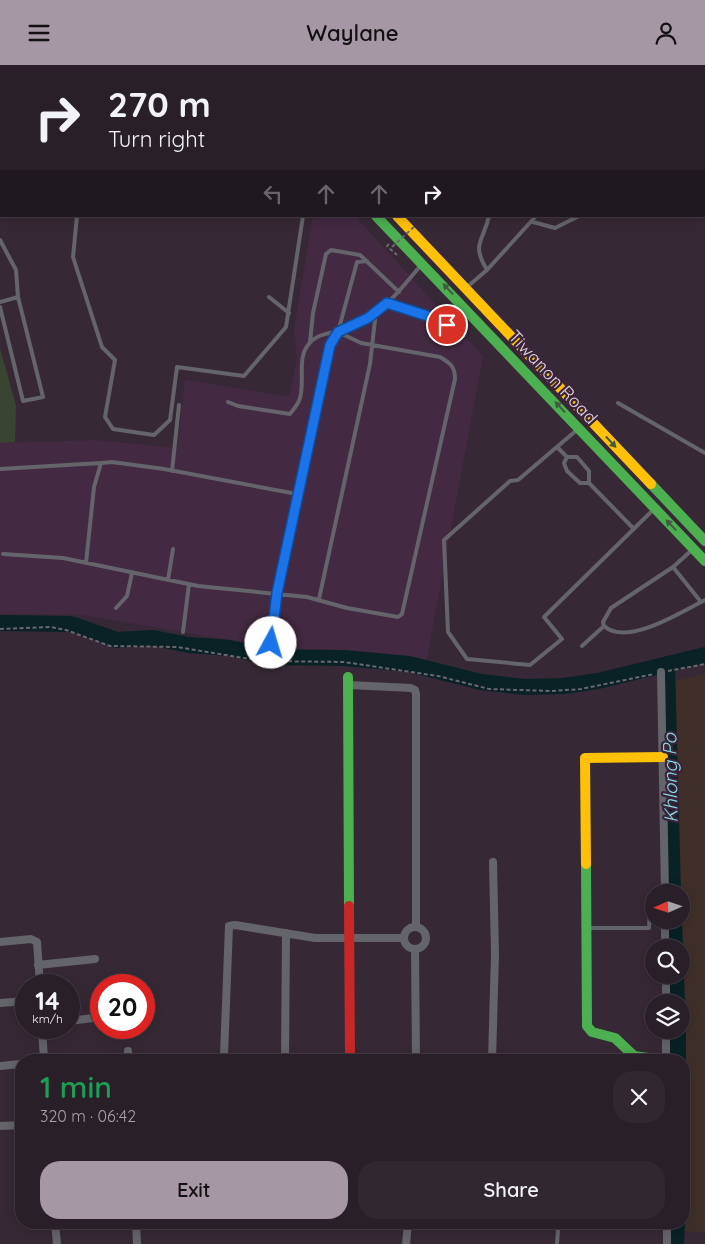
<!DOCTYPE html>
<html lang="en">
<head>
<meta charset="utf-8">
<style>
  body { margin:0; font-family:Quicksand,sans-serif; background:#302730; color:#f1f3f6; height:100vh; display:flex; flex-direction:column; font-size:19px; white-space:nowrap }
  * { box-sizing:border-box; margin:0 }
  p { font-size:16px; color:#a5a2a8 }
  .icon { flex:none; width:28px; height:28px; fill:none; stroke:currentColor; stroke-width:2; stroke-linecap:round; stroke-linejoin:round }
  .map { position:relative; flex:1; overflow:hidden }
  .details { position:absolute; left:15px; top:989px; width:675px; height:175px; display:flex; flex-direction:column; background:#281f28; border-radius:20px; box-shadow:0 2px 12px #0003,0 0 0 1px #443d45 }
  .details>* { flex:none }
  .banner { position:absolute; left:0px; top:0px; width:705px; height:152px; box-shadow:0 2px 12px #0003,0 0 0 1px #443d45; background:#281f28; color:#f1f3f6; overflow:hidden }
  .needle { width:32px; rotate:267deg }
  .controls { position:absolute; left:645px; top:819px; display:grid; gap:10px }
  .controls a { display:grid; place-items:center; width:45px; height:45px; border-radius:50%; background:#281f28; box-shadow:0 2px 12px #0003,0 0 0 1px #443d45; font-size:25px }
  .speed { position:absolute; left:15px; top:909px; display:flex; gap:10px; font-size:25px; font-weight:700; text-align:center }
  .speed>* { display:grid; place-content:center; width:65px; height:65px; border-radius:50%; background:#281f28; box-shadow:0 2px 12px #0003,0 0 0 1px #443d45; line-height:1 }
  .speed small { font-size:12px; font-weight:400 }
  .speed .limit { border:8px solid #d22; background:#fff; color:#111 }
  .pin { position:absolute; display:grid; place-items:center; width:42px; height:42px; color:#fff; margin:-21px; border:2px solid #fff; border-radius:50%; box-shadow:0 1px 5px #0007 }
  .me { position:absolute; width:55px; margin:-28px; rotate:6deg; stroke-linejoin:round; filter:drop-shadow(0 0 4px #0008) }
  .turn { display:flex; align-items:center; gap:18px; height:105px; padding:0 25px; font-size:22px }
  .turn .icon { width:65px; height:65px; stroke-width:2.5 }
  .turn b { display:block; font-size:35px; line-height:42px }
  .lanes { display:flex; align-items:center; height:48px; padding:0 25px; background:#0003; justify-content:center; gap:25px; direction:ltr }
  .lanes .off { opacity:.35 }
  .round { display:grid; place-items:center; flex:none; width:52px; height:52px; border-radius:20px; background:#302730 }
  .head { display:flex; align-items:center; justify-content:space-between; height:85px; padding:0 25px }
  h1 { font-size:30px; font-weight:600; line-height:38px; color:#1e9e55 }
  .button { display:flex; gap:10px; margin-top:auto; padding:10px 25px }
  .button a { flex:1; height:58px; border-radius:20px; background:#a597a4; color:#111; font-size:20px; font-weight:600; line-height:58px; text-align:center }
  .button a+a { background:#302730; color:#f1f3f6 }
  header { display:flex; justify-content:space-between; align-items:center; height:65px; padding:0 25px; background:#a597a4; color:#111; font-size:22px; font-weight:600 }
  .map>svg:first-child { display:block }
</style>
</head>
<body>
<header><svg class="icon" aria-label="menu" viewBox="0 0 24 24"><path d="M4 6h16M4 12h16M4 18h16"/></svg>Waylane<svg class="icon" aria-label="person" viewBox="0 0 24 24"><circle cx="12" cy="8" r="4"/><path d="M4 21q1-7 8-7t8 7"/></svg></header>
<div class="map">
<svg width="705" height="1179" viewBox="0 0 705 1179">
  <rect width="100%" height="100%" fill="#362935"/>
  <!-- built -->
  <path fill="#432941" d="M313,151h42l128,140 -57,307 -130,-12 -214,-36 -82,-1v-171l96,-3 81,8 8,-68 104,17 8,-39 -3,-28z"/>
  <!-- education -->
  <path fill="#402f29" d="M705,609v558l-24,-1v-8h3v-163h-5l2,-57 -2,-1 -1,-27h3v-28h-3v-27h3v-27l-4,-1 -2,-211z"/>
  <!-- green -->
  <path fill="#394531" d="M0,283l16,58 -1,36 -15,1z"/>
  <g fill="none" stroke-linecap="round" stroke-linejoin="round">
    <!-- river -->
    <path stroke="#082225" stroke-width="16" d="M0,558l71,1 46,16 36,-2 36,7 41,3 38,9 76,1 65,6 72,18 43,5 39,-1 35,-5 107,-26
      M667,599l6,229
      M674,855l1,27
      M676,910l1,28
      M678,965v30
      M676,1179l1,-21"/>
    <!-- path -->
    <path stroke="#6a676e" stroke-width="2" stroke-dasharray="4 2.5" stroke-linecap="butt" d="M389,179l-2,2 10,9
      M0,564l51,-2 15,3 44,16 67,1 85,14 82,1 94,14 51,13 63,2 29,-2 73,-15
      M668,606l37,-7"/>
    <!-- lane -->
    <path stroke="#64646b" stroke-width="4" d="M93,1l1,-1
      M205,1l1,-1
      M0,67l1,-1
      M77,151l-4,41 29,90 13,13 -10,57 8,12 41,6 16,-15 7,-53 67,9 42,-49 17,-111
      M533,157l22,6 24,-12
      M0,175l16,30 2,27 25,100 -20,4 -23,-94
      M487,205c-16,-27 -4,-27 2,-54
      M467,222l20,-17 49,-54
      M269,232l20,16
      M0,237l18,-5
      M387,238l50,16 10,6
      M310,277l3,-29 13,-59 5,-4 29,5 39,37
      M228,337l10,4 52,8c4,-5 9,-11 10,-16 5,-17 -3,-39 8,-53 11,-15 30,-11 45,-18 29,-13 49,-39 68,-62
      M618,338l87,50
      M578,364l-60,51 -8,1 -66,59 4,92 19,27 63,6 32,-26 -18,-22 109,-107
      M557,382l10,10
      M0,404l101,-6
      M172,406l7,-66
      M589,418v-12l-12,-14h-10l-3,6 3,8 13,12h9l45,46
      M3,489l60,4 135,28 109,11 40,11 51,9 4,-3 53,-235c0,-13 -5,-16 -15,-22l-79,-14 -23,-11
      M86,498l8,-76 7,-24 11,-1 52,7 133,25
      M673,502l28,35
      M168,515l5,-31
      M319,534l51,-235 5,-44 -2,-6
      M116,543l11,-12 5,-23
      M604,561c23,21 77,-14 101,-26
      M183,567l6,-48
      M271,578l6,-50 53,-248 8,-13 19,-70 10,-1
      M582,581l22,-20 -1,-4 8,-14 62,-41 19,-17
      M588,863h61l1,-22
      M539,1158l12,1 7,6 -1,14
      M631,1162l36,-1"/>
    <!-- street -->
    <path stroke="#64646b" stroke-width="8" d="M498,0l14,1
      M24,1l2,-1
      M351,1v-1
      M581,1v-1
      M0,19l1,-1
      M661,607l4,221
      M349,620l62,3 4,2 1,4v232
      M665,855v27
      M404 873a11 11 0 1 1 22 0a11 11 0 1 1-22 0Z
      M0,877l31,-3 6,3 3,43
      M415,884l1,111
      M38,900l57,-6
      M666,910v28
      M0,938l26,-2
      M69,956l32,-4
      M42,962l2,33
      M666,965v30
      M128,986v9
      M226,995l-2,-5 5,-129 6,-1 80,13h89
      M285,995l1,-127
      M492,995l3,-106 -2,-92
      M0,1001l21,-2
      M0,1061l21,-1
      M55,1158l2,21
      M136,1158l1,21
      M667,1158v21
      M406,1179l2,-21"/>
    <!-- fast -->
    <path stroke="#4caf50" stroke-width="10" d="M376,151l329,345
      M651,419l54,57
      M348,612l1,229
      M586,799l1,162 5,6 23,6 19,18 28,4"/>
    <!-- slow -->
    <path stroke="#ffc107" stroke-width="10" d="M254,0l1,1
      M397,151l254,268
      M586,799l-1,-106 78,-1"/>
    <!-- jam -->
    <path stroke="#c62828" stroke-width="10" d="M229,0l1,1
      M349,841l1,154"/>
    <!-- path-bridge -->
    <path stroke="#6a676e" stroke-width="2" stroke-dasharray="4 2.5" stroke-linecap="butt" d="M392,182l24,-22"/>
  </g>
  <!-- one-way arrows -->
  <defs><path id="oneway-solid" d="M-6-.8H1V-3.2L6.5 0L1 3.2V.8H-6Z" transform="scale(1.25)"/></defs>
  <g fill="#425c42">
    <use href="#oneway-solid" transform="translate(448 224) rotate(-133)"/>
    <use href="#oneway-solid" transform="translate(560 342) rotate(-133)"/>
    <use href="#oneway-solid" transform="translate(611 377) rotate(47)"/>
    <use href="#oneway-solid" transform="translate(671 460) rotate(-134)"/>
  </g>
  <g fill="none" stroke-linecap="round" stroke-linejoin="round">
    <defs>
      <path id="route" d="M271,578l6,-50 53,-248 8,-13 30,-14 19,-15 50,16 10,6"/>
    </defs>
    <!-- route casing -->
    <use href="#route" stroke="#114b97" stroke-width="12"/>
    <!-- route -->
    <use href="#route" stroke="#1a73e8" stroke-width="9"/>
  </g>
  <g text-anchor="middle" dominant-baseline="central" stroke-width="4.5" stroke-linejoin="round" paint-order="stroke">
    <!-- street labels -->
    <g font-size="18" fill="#e1d2df" stroke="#3b2439">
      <text transform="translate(553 312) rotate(47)">Tiwanon Road</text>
    </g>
    <!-- water labels -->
    <g font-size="19" font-style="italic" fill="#83dfe6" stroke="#3b2439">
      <text transform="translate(670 713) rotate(-91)">Khlong Po</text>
    </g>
  </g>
</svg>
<div class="controls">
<a><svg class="needle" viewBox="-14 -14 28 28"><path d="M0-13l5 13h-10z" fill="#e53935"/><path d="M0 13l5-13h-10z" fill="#a5a2a8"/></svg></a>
<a><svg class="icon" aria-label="search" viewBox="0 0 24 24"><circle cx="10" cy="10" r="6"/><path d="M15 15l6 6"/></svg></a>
<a><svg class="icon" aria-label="layers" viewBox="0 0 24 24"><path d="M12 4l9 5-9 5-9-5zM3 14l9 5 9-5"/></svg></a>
</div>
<div class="speed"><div>14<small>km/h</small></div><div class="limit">20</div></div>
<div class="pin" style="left:447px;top:260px;background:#d93025"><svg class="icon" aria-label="arrive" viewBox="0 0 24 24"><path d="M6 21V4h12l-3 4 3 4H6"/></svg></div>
<svg class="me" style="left:271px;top:578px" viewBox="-20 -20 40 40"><circle r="19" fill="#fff"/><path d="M0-13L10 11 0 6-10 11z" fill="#1a73e8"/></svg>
<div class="banner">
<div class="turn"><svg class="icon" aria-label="right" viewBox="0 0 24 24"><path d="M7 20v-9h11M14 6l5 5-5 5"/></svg><div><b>270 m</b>Turn right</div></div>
<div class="lanes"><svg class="icon off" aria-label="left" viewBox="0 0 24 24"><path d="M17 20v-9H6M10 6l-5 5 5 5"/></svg><svg class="icon off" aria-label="ahead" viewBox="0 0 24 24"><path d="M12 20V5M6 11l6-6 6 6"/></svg><svg class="icon off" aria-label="ahead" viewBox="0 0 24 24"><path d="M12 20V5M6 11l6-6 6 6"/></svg><svg class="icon" aria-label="right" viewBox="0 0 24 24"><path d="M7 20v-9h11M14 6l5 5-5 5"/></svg></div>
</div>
<section class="details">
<div class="head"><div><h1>1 min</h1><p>320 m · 06:42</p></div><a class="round"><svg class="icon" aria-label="close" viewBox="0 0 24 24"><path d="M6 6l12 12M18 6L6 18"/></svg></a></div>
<div class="button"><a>Exit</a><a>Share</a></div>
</section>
</div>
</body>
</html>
